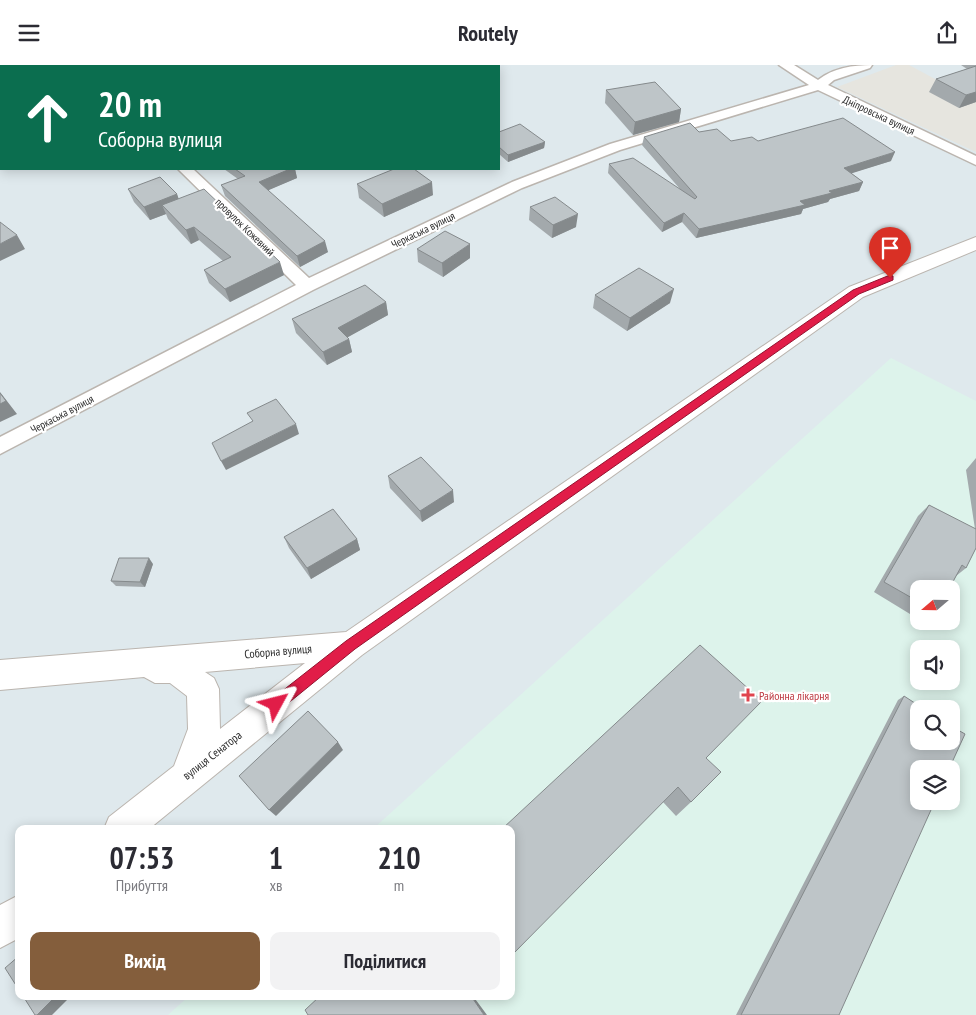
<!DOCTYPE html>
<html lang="uk">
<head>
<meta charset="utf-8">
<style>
  body { margin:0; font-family:"PT Sans Narrow",sans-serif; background:#f2f2f3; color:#2b2b33; height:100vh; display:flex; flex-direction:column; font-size:19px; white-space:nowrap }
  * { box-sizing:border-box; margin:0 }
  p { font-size:16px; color:#7c7c81 }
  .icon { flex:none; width:28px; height:28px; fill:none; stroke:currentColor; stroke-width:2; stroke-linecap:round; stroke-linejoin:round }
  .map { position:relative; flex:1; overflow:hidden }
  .details { position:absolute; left:15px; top:760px; width:500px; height:175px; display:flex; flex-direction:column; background:#fff; border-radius:10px; box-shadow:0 2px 12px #0003 }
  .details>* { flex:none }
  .top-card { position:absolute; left:0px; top:0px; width:500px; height:105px; box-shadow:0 2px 12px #0003; background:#0b6e4f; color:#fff; overflow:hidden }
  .needle { width:32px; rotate:250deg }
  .controls { position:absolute; left:910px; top:515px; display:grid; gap:10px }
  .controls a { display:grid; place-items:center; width:50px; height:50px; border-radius:10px; background:#fff; box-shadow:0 2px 12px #0003; font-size:25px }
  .pin { position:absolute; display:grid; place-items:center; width:42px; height:42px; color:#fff; margin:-51px -21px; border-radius:50% 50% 50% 0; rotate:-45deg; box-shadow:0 0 5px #0007 }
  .pin .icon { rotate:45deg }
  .me { position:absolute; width:55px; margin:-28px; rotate:52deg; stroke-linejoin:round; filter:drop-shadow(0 0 4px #0008) }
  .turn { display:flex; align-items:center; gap:18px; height:105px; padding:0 15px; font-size:22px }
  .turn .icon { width:65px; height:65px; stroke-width:2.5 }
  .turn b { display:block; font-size:35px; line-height:42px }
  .eta { display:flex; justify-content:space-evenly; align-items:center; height:85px; text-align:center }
  .eta b { font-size:30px; font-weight:600; line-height:35px }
  .cta { display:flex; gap:10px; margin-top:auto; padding:10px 15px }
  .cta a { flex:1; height:58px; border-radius:10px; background:#845e3c; color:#fff; font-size:20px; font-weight:600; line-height:58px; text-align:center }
  .cta a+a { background:#f2f2f3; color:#2b2b33 }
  header { display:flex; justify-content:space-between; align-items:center; height:65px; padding:0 15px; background:#fff; font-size:22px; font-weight:600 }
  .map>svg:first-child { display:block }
</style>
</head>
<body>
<header><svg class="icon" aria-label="menu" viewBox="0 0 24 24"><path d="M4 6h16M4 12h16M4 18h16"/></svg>Routely<svg class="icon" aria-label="share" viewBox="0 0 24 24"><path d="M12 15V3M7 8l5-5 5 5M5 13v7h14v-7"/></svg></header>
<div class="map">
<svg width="976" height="950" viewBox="0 0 976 950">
  <rect width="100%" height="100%" fill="#dfe9ed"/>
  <!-- industrial -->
  <path fill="#e6e5df" d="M896,0h13l67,36v51l-139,-65z"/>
  <!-- medical -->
  <path fill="#ddf3eb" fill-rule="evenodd" d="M891,293l85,43v614h-808l21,-19h322v-167h-138zM919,524h32v32h-32zM919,584h32v32h-32zM919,644h32v32h-32zM919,704h32v32h-32z"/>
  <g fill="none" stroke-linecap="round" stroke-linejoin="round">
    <defs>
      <path id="street" d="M105,0h12v1h-12z
        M779,0h15l24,15c15,-12 35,-15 54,-15l-2,3 -36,12 -6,5 148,71v9l-158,-75 -198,60 -98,38 -209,102 -313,164v-17l296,-152 -118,-116h15l116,109 203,-96 98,-38 199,-59z"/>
      <path id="secondary" d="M976,172v13l-113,47 -501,358 -213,174h-45l5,-12 65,-51 14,-37 -1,-33 -17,-13h-15l-11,-6 -144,13v-30l346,-28 503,-345zM305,598l-85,66 -1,-40 -5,-11 -9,-6z
        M19,830v43l-19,10v-43z"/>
    </defs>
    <!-- street casing -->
    <use href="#street" stroke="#bbb5af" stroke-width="3"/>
    <!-- secondary casing -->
    <use href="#secondary" stroke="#bbb5af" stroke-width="2"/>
    <!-- street -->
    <use href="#street" fill="#fff" fill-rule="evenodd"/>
    <!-- secondary -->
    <use href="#secondary" fill="#fff" fill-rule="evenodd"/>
  </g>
  <!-- wall -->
  <path fill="#a3a9ac" d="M961,0h15v37l-17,6 -30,-16 7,-13 31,-10z
    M606,25l75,19 -2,13 -46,13 -28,-32z
    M499,67l46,10 -1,6 -36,14 -9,-8z
    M699,67l32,9h27l133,20 -40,12 12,9 -4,9 -29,8 -2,3 -25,7 -2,5 -105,24 -14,-16 -20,10 -54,-59 1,-9 71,25 -38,-44 2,-8z
    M224,104h71l2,9 -29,12 60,62 -28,15 -75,-71 -4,-11 17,-6z
    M357,119l76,11 -49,22 -25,-19z
    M128,124l49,5 1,5 106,76 -54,27 -21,-19 -5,-13 19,-9 -24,-21 -8,4 -23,-25 -2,-5 -16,6 -16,-18z
    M530,142l46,20 -24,11 -23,-18z
    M417,184l53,9 -27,19 -25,-15z
    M595,230l75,8 -43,28 -34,-23z
    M386,237l2,13 -41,22 2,2 3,13 -25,13 -31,-32 -4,-14z
    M976,393v90l-10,20 -10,8 -7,13h-30v17l-9,8 -36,-22 44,-76 11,-11 46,24 -9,-59z
    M388,411l66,26 -32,20 -32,-34z
    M284,472l73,2 3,11 -49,29 -22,-31z
    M153,499l-8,23 -29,-1 -5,-5z
    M904,631l-65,319h-103l162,-315z
    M706,693l-15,44 -15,14 -13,-14z"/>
  <!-- shaded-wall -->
  <path fill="#858a8c" d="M252,0h25l1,1h-25z
    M976,27v10l-17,6 7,-13z
    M681,44l-2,13 -46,13 2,-13z
    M545,77l-1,6 -36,14v-7z
    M895,87l-4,9 -51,16 4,-9z
    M290,104h5l2,9 -35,15 -3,-11z
    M432,117l1,13 -49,22 -2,-13z
    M863,117l-4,9 -29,8 -2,3 -25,7 -2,5 -105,24 3,-9 101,-28 29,-10z
    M177,129l5,14 -20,-3 4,9 -16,6 -6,-13z
    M684,148l-2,9 -20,10 2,-9z
    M578,149l-2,13 -24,11 1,-13z
    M194,162l5,13 -8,4 -5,-14z
    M17,170l8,14 -25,12v-17z
    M325,176l3,11 -28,15 -3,-11z
    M470,179v14l-27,19 -1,-14z
    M280,197l4,13 -54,27 -5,-13z
    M674,224l-4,14 -43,28 3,-13z
    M386,237l2,13 -47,26 -3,-13z
    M349,274l3,13 -25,13 -4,-13z
    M0,327l17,22 -17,8z
    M296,359l3,10 -73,36 -5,-9z
    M453,425l1,12 -32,20 -2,-11z
    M357,474l3,11 -49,29 -4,-11z
    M149,493l4,6 -8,23 -5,-5z
    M338,677l5,8 -67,66 -7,-6z
    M56,931h15l-19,19h-15z
    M471,931h2l14,19h-3z"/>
  <!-- building -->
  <path fill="#bec5c8" stroke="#858a8c" d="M48,0h33l1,1h-33z
    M144,0h30v1h-30z
    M282,0h23v1h-22z
    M976,1v26l-10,3 -30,-16z
    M655,17l26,27 -46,13 -29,-32z
    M843,53l52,34 -51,16 19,14 -34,9 3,2 -32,8 5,4 -106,24 -15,-16 -20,10 -55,-59 24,-6 62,41 2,-2 -53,-60 46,-14 9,9 18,-3 14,12 21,-4 6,4z
    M520,59l25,18 -37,13 -9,-8v-15z
    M235,104h55l-31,13 66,59 -28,15 -76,-71 24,-9z
    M394,104h20l18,13 -50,22 -25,-20z
    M160,112l17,17 -33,13 -16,-18z
    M204,124l76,73 -55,27 -21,-19 27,-13 -37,-30 -8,3 -24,-25z
    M555,132l23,17 -25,11 -23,-18z
    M0,157l17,13 -17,9z
    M445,166l25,13 -28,19 -25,-14z
    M639,203l35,21 -44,29 -35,-23z
    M365,220l21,17 -48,26 11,11 -26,13 -31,-33z
    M0,328l6,8 -6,3z
    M276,334l20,25 -75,37 -9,-18 41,-22 -6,-8z
    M421,392l32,33 -33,21 -32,-35z
    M929,440l47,24v19l-10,20 -4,-3 -13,24h-12l-5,-3 -2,3h-11v13l-35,-20z
    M333,444l24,30 -50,29 -23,-31z
    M119,493h30l-9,24 -29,-1z
    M700,580l62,56 -56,57 15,14 -30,30 -13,-15 -167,169v-127h-9z
    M904,631l20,13h-5v32h32v-15l14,8 -16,35h-30v32h16l-96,214h-98z
    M308,646l30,31 -69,68 -30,-34z
    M19,891v34l-14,-22z
    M23,931h33l-19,19h-2z
    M320,931h151l13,19h-176l-3,-5z"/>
  <!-- route -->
  <path fill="#e11d48" stroke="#92132f" d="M890,210l3,1v4l-34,14 -504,355 -74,60 -5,1 -4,-1 -2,-5 2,-5 74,-58 507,-351z"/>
  <!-- markers -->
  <path fill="#e0444e" stroke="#fff" stroke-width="2" d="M745.5 622.5h5v5h5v5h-5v5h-5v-5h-5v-5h5z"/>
  <g text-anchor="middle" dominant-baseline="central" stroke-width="4.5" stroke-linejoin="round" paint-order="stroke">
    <!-- far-street labels -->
    <g font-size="11" fill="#2c2c2c" stroke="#fff">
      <text transform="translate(879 50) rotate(25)">Дніпровська вулиця</text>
      <text transform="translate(245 162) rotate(44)">провулок Кожевний</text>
      <text transform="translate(423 165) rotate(-26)">Черкаська вулиця</text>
      <text transform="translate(62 349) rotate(-28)">Черкаська вулиця</text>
    </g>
    <!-- street labels -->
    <g font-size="12" fill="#2c2c2c" stroke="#fff">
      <text transform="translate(278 586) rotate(-5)">Соборна вулиця</text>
      <text transform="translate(212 690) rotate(-38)">вулиця Сенатора</text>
    </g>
    <!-- health labels -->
    <g font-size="12" fill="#be3a42" stroke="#fff" text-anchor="start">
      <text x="759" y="630">Районна лікарня</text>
    </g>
  </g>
</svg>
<div class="controls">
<a><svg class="needle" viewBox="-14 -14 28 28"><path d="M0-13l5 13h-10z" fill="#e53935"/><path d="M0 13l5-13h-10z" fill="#7c7c81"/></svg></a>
<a><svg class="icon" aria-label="sound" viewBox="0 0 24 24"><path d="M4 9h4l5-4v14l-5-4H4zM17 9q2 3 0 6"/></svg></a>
<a><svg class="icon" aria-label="search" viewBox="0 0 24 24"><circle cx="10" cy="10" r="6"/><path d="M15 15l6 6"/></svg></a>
<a><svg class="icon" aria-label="layers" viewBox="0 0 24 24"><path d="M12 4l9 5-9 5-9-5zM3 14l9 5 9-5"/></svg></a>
</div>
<div class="pin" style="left:890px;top:213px;background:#d93025"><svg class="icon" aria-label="arrive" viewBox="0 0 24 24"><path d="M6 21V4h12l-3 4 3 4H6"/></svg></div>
<svg class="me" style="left:276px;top:639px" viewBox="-20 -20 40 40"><path d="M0-17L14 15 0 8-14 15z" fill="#e11d48" stroke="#fff" stroke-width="4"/></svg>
<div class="top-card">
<div class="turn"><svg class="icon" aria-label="ahead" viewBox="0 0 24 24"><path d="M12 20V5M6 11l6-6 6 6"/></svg><div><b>20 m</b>Соборна вулиця</div></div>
</div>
<section class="details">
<div class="eta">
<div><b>07:53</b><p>Прибуття</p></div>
<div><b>1</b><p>хв</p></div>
<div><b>210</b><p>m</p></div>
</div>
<div class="cta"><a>Вихід</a><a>Поділитися</a></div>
</section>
</div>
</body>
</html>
